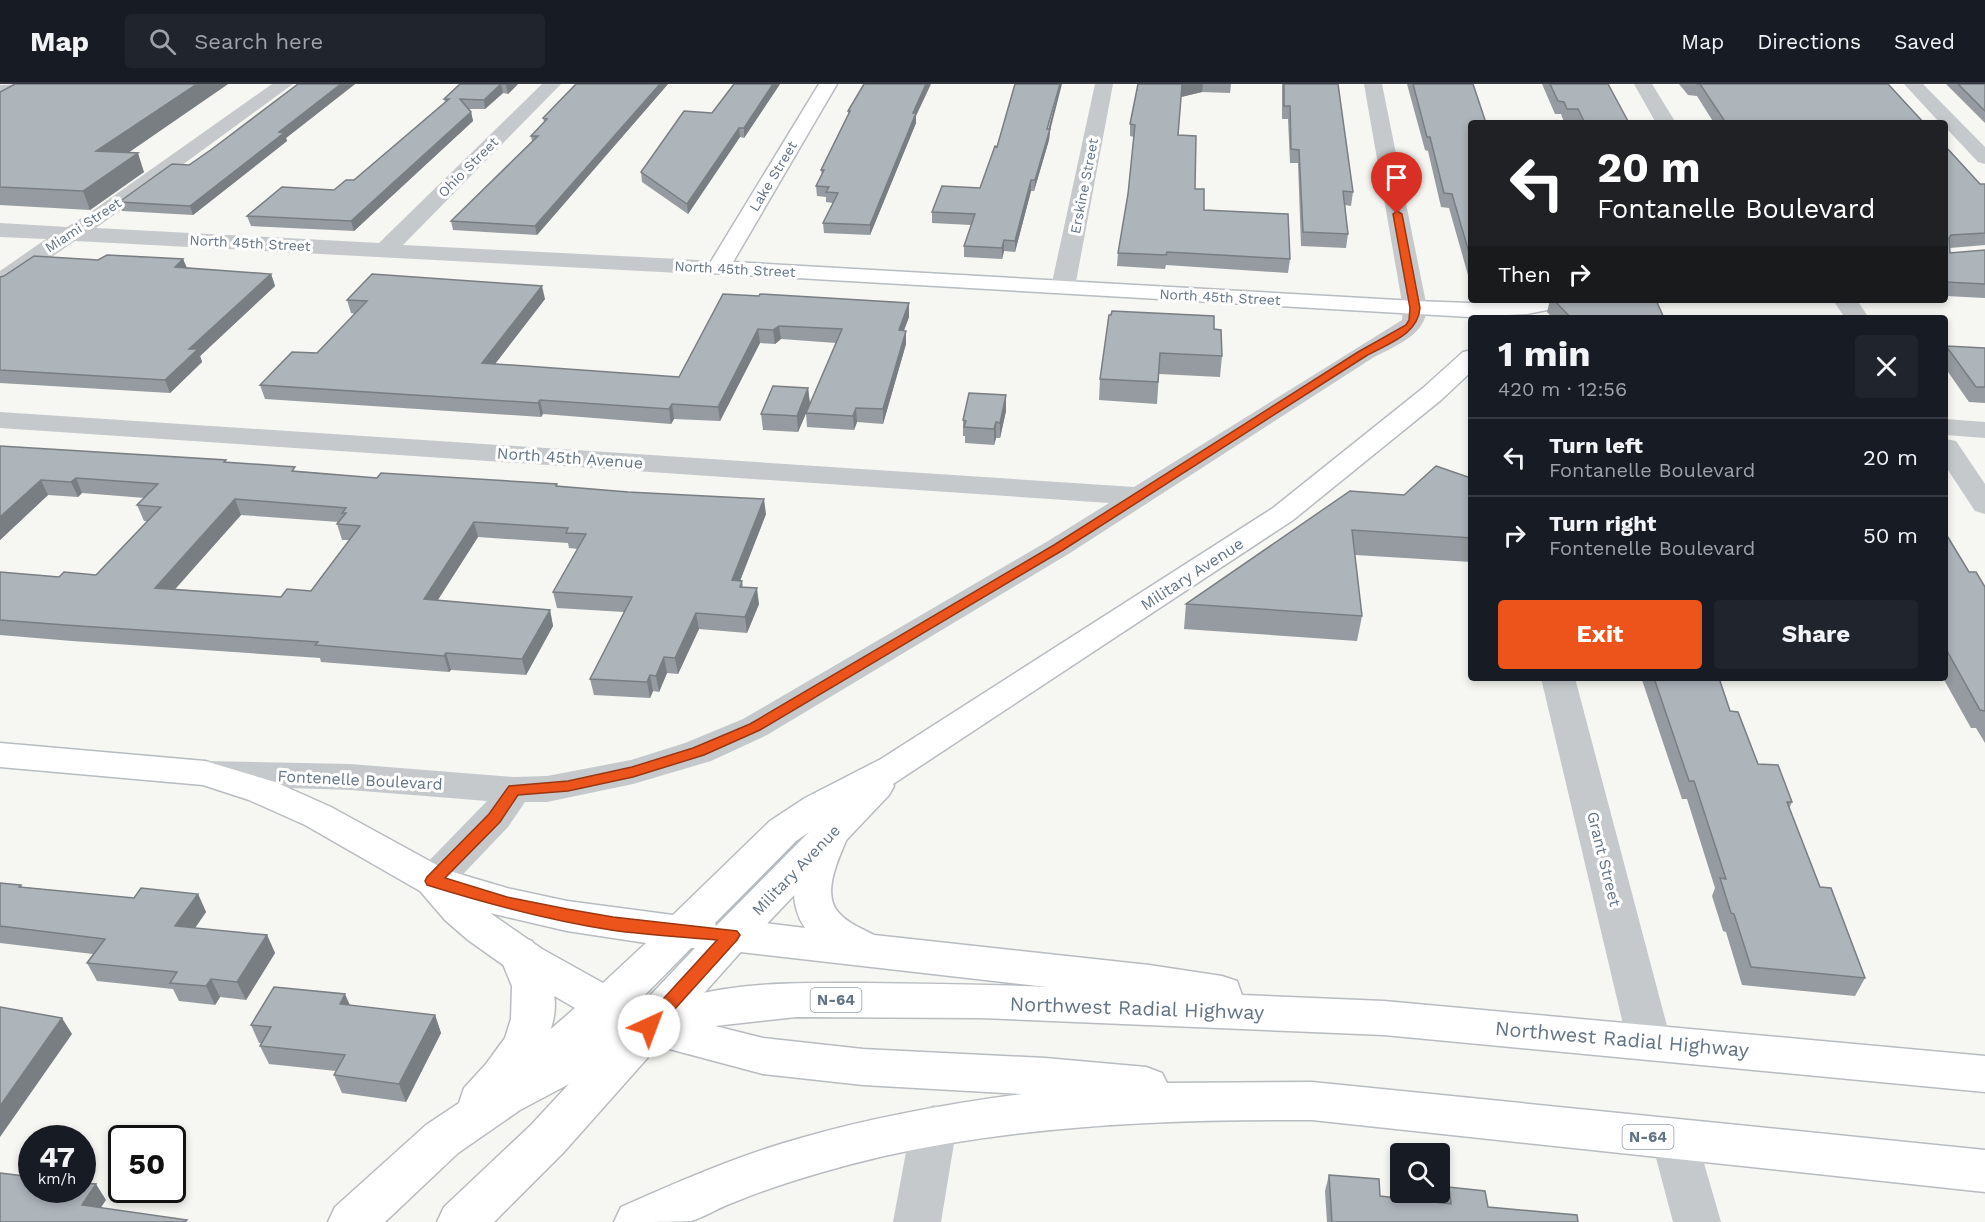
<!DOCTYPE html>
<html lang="en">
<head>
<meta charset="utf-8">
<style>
  body { margin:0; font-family:"Work Sans",sans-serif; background:#20242c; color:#f1f3f6; height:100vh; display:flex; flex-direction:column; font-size:22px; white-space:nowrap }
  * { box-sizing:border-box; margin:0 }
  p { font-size:20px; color:#9ea1a6 }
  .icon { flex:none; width:33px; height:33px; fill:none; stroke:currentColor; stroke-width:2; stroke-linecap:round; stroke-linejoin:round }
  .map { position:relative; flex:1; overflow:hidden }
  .drawer { position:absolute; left:1468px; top:231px; width:480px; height:366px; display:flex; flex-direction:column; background:#171b24; border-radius:6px; box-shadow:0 3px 9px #0003 }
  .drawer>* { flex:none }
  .top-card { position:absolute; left:1468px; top:36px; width:480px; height:183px; border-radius:6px; box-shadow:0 3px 9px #0003; background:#202124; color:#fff; overflow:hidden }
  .fabs { position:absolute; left:1390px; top:1059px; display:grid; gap:12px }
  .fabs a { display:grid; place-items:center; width:60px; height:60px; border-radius:6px; background:#171b24; box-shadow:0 3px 9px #0003; font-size:30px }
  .speed { position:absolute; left:18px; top:1041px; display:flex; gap:12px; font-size:30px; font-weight:700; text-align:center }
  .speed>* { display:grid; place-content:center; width:78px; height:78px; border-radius:50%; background:#171b24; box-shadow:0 3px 9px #0003; line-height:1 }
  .speed small { font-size:15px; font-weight:400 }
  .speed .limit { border:3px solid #111; border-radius:9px; background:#fff; color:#111 }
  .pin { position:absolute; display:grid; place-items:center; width:51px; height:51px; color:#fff; margin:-62px -26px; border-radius:50% 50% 50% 0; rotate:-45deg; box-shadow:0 0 6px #0007 }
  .pin .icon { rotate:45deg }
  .me { position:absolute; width:66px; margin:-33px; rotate:43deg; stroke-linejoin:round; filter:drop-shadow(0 0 4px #0008) }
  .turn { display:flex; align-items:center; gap:21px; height:126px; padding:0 30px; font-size:27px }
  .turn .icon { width:78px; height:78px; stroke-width:2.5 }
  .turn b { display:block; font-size:42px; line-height:51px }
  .then { display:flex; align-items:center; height:57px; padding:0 30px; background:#0003; gap:12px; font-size:22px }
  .round { display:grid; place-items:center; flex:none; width:63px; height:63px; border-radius:6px; background:#20242c }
  .head { display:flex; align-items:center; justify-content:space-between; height:102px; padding:0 30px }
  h1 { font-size:36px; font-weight:700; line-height:45px }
  .primary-button { display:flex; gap:12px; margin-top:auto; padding:12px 30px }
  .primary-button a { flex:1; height:69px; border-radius:6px; background:#ed541b; color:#fff; font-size:24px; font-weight:700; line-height:69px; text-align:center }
  .primary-button a+a { background:#20242c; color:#f1f3f6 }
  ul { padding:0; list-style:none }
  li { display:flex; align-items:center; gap:18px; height:78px; padding:0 30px; border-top:2px solid #363941 }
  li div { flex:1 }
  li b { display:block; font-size:22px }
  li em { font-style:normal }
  header { display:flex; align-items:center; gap:36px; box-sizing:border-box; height:84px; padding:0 30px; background:#171b24; border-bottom:2px solid #363941 }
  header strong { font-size:28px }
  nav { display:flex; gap:33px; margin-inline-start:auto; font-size:21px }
  .search { width:420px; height:54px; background:#20242c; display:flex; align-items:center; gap:15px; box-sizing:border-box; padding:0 21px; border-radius:6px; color:#9ea1a6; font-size:22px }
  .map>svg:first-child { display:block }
</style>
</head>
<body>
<header>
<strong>Map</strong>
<div class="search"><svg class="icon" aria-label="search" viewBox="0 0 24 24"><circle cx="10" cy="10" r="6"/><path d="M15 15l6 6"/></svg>Search here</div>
<nav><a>Map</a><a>Directions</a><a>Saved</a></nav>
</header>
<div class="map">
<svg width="1985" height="1138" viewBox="0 0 1985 1138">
  <rect width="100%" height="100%" fill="#f6f6f2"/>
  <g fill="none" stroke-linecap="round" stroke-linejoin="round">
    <defs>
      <path id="secondary" d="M819,0h18l-104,178 682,39 55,2 106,-3 -4,5 -45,9 -57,3 -760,-44 -3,-5z
        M1472,266v21l-31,29 -148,120 -400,264 1,2 -5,9 -143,151 -82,92 -15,5 -38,-16 -65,60 -16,5 -16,-5 -6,-13 6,-13 61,-53 -62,-36 -45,-32 -23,-20 -25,-29 -115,-66 -56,-25 -46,-15 -203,-18v-24l205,18 70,21 56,25 115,63 61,18 60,13 106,14 97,-94 35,-23 76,-39 392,-251 150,-120 40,-36zM809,748l-91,92 -2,2 -1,-3 81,-82zM490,829l77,18 79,12 -43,40 -61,-34zM691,864h4l-52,55 -4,-2z"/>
      <path id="primary" d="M829,738l13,4 6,10c-8,20 -27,56 -10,76 9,11 23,16 36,23l275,30 73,11 15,5 5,14 142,6 601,55v36l-601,-57 -403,-17 -185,-1 -81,9 48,12 100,11 182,9 101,9 16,6 5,10 145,-1 673,68v42l-673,-72c-144,-1 -287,5 -428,36 -51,12 -103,27 -152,47 -14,5 -27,14 -41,18 -14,1 -60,1 -77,1l7,-15c59,-26 118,-52 180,-69 73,-21 146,-34 221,-44l-159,-9 -100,-11 -105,-28 -95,107 -69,69h-57l7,-15 87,-82 38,-41 -49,26 -62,43 -73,69h-57l7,-15 91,-82 33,-22 5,-15 22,-24 19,-26 6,-19 1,-33 -14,-34 6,-11 14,-5 14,5c26,48 32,66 7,116 48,-25 98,-47 151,-61 57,-15 117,-13 176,-13 60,1 121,1 181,4l-315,-36 -14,-5 -6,-11 6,-11 14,-5 73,9c-22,-33 -7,-70 11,-102z"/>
    </defs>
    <!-- secondary casing -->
    <use href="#secondary" stroke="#b7bcc1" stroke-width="3"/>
    <!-- primary casing -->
    <use href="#primary" stroke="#b8bcc0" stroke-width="3"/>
    <!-- street -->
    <path fill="#c5c9cc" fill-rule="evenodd" d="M24,0l-3,4 -21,9v-12z
      M272,0h21l-197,144 283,15 163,-159h19l-158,161 315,16 8,2 3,5 -3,5 -8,2 -643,-34 -67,46 -8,2v-18l46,-32 -46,-2v-14l67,4 21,-13z
      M1095,0h18l-38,203 -4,5 -8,2 -8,-2 -4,-5z
      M1364,0h18l45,224c-2,29 -34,38 -56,51l-301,194 -303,182 -56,26 -78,23 -86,18h-22l-17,25 -61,64 -14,4 -14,-4 -5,-10 5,-10 68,-70 -137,-11 -145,-5 -13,-3 -5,-9 5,-9 13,-3 145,3 164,13 33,-1 84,-16 54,-17 58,-24 305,-178 61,-38 -1109,-75v-16l1134,75 268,-167 1,-12z
      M1634,0h18l24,39h-20z
      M1904,0h19l62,63v17l-7,-2 -32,-34v-5h-6z
      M1833,216h24l12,18h-24z
      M1946,335l39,3v16l-39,-3z
      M1946,355l10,2 29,43v30l-10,-3 -29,-44z
      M1541,594h34l96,363 -7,13 -15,5 -15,-5 -7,-13z
      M934,1021l16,6 7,14 -16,97h-48l18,-97 7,-14z
      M1674,1035l16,6 7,14 24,83h-48l-22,-83 7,-14z"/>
    <!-- secondary -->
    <use href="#secondary" fill="#fff" fill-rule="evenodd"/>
    <!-- primary -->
    <use href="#primary" fill="#fff" fill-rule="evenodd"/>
  </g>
  <!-- wall -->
  <path fill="#959ba0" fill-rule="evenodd" d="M15,0h213l-100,69 16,19 -54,38 -90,-5v-113z
    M298,0h57l-69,54 1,3 -94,74 -71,-4 -3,-9 70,-37 23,-16z
    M460,0h58l-10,10 -5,-1 -18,16h-17l3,3 2,9 -119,110 -103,-5 -4,-10 87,-26 20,-10 91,-78 -1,-3z
    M576,0h92l-131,151 -84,-5 -2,-9 81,-80 -1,-5 13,-14 -1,-4z
    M780,0l-36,54 -4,-1 -52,77 -46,-32 -1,-10 71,-59z
    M1138,0h93l-1,9 -28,-1 -21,5 -3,38 17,54 9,21 86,49 -2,14 -122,-8 -1,4 -48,-3 1,-13 10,-59 6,-57 -4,-1v-12z
    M1282,0h56l15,108 -2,14 -6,-1 3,29 -2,14 -45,-2 -3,-83h-8l-2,-44h-6z
    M1407,0h66l-1,39v166l-23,-81 -8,-1 -13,-56 -3,-1z
    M1542,0h66l21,39h-53l-12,-1 -3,-8h-6z
    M1679,0h209l36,39h-210l-17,-27 -9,-1z
    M1946,0h39v39z
    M848,27l68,5v7l-46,112 -46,-2 -1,-10 10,-20 -7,-1v-5l-9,-1 -1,-10 6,-11 -1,-5 27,-55z
    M1050,47l-1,9 -15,51h-3l-16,61 -11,-1 -2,8 -38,-2v-11l7,-21 -39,-2v-11l48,-24z
    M1946,63l34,37h5v61l-35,3v5l35,-3v48l-39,-2z
    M183,175l4,9 84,6 4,12 -75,70 2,6 -32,31 -170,-10v-106l98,-17z
    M723,210l186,23 -5,13 2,14 -23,80 -26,-2 -3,8 -47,-3 -1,-14 30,-70 -55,-4 -6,5 -15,-1 -40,78 -46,-2 -3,5 -128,-10 -2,3 -276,-18 -5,-14 57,-32 38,-39 -4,-1 -4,-13 198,-1 -50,65 184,13z
    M1550,216h106l8,18h-111l-6,-6z
    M1214,245l8,27 -2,21 -61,-3 -2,30 -58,-4 1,-21z
    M1946,262l39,2v55l-16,-1 -23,-33z
    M808,304l2,16 -12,28 -35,-2 -2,-16z
    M1006,327l-6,27h-4l-2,7 -29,-2v-7h-2v-16z
    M0,362l227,16 69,9 81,7 180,8 209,28 -26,67h2l1,6 16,17 -12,29 -48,-4 -21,45 -11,-1 -8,19 -6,-1 -3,7 -56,-3 -4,-16 34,-67 -67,-4 -4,-16 25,-43 -9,-1 -1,-5 -90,-6 -40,63 112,10 3,16 -27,49 -75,-5 -2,2 -128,-10 -1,-4 -248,-17 -72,-6v-63l59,5 37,-2 52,-54h-4l-7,-16 8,-7 -63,-5 -4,4 -30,-2 -48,45zM241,431l98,7 -2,2 5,16h7l-38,51 -30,6 -107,-8z
    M1471,394l1,84 -117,-7 7,61 -5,25 -173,-12 2,-25 218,-109z
    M1946,450l23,38 16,15v156l-9,-15h-5l-28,-50h3z
    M1643,594h76l11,33 28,53 34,38 -3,7 31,78 45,91 -10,18 -113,-11 -16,-53 -3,-1 -11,-35 3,-8 -28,-89h-5l-40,-119z
    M0,799l21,2 1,2 112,11 64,-4 8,18 -11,16 72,7 8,18 -29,47 -26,-3 -5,8 -36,-4 -6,-12 -76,-8 -10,-18 6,-9 -93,-11z
    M350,921l85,10 6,18 -35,69 -64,-9 -8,-18 2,-4 -67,-7 -9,-18 2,-3h-3l-8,-18z
    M1329,1091l51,21 64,7 5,-16 39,20 90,15h-251l-2,-31z"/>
  <!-- shaded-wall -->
  <path fill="#797e82" d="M197,0h31l-125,86 -7,-19z
    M341,0h14l-69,54 1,3 -94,74 -3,-9 89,-74z
    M501,0l2,9 -18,16 -1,-9z
    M507,0h11l-10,10 -2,-9z
    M660,0h8l-131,151 -2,-9z
    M773,0h7l-36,54v-10z
    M926,0h5l-15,32v7l-46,112v-10l43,-112z
    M1060,0h2l-12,47 -1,9 -15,51 1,-11z
    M1187,0h16l-1,8 -21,5 1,-12z
    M471,28l2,9 -119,110 -3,-10z
    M739,44l1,9 -52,77 -1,-10z
    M138,69l6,19 -54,38 -7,-19z
    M1031,96v11l-16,61v-11z
    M1004,156v11l-2,8v-11z
    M183,175l5,12 -13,-4z
    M271,190l4,12 -75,70 2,6 -32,31 -5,-13 24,-31z
    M542,202l3,13 -60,78 -3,-14z
    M909,219v14l-10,27v-14z
    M779,242l2,13 -6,5 -2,-14z
    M758,245l2,14 -40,78 -2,-14z
    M906,247v13l-23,80v-15z
    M808,304l2,16 -12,28 -1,-16z
    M1006,311v16l-6,27v-15z
    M540,316l3,14 -2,3 -3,-14z
    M672,320l2,15 -3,5 -2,-15z
    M856,324l1,14 -3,8 -1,-14z
    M996,338v16l-2,7v-16z
    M76,394l6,15 -4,4 -7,-15z
    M41,396l7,15 -48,45v-23z
    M235,415l6,16 -79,89 -7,-16z
    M764,415l2,15 -32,82 -2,-16z
    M474,438l4,15 -50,78 -4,-16z
    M757,504l2,16 -12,29 -2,-16z
    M550,526l3,16 -27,49 -4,-16z
    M696,529l3,16 -21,45 -3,-16z
    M446,569l5,17 -2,2 -5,-16z
    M664,573l3,16 -8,19 -3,-16z
    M650,591l3,16 -3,7 -3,-16z
    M198,810l8,18 -22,32 -9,-18z
    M267,851l8,18 -29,47 -9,-18z
    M211,895l9,18 -5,8 -9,-19z
    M345,910l8,18 -13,-8z
    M435,931l6,18 -35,69 -7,-18z
    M62,934l10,16 -72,103v-31z
    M96,1100l10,16 -14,21 -10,-16z"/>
  <!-- building -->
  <path fill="#adb4ba" stroke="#797e82" stroke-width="1.5" fill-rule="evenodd" d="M15,0h182l-101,67 42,2 -55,38 -83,-4v-95z
    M298,0h43l-62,48 5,1 -94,73 -71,-4 53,-38 17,1 23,-16z
    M460,0h47h-6l-17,16 -24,-1 11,13 -120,109 -104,-5 35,-29 52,3 12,-10h8l95,-81h-5z
    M576,0h84l-125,142 -84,-5 87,-85h-7l16,-17 -4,-1z
    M734,0h39l-29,44h-5l-52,76 -46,-32 43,-61 28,2z
    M864,0h62l-13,29h3l-46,112 -47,-2 15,-30 -12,-1 3,-5 -13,-1 8,-16h-3l29,-59h-2z
    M1015,0h45l-13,45h3l-15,51h-4l-16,61 -11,-1 -2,8 -38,-2 11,-32 -43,-2 10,-26 38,2 15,-42 2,1z
    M1138,0h49l-5,1 -4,50 18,1 -1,53h9v21l84,4 2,45 -123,-7 -1,3 -48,-2 10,-59 7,-69 -5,-1z
    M1284,0h54l15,108 -10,-1 5,43 -45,-2 -4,-82 -8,-1 -1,-43h-6z
    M1413,0h60l13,39h-14v140l-20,-69 -8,-1 -14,-56h-3z
    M1550,0h58l21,39h-44l-7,-14h-11l-3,-7 -6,-1z
    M1696,0h192l36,39h-198l-26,-39z
    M1958,0h27v27z
    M1946,63l34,37h5v49l-34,2 -2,3 1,15 35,-3v34l-39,-2z
    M107,171l76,4 -8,8 96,7 -82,75h9l-33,31 -165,-10v-93l4,-1 30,-20 64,4z
    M372,190l170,12 -60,77 197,14 44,-83 36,2 1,-2 149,9 -10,27 7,1 -23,78 -27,-1 -3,8 -47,-3 36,-84 -63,-3 -6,4 -15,-1 -40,78 -46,-3 -3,5 -129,-9 -2,3 -278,-18 32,-33 25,1 50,-52 -20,-1z
    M1554,216h102l8,18h-93z
    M1112,227l102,5v13l7,1 1,26 -62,-3 -2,29 -58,-3 9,-64h2z
    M1946,262l39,2v39h-9z
    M773,302l35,2 -11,28 -36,-2z
    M969,309l37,2 -6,28 -4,-1 -2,7 -30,-2 2,-6 -3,-1z
    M0,362l226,14 -2,2 71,5 -3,4 85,7 4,-5 176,11 -1,2 72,6 136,7 -32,81 10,1 -2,6 17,1 -12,29 -49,-4 -21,45 -11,-1 -8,19 -6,-1 -3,7 -57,-3 42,-82 -79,-5 33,-58 -20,-1 2,-5 -94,-6 -50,77 126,11 -28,49 -76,-6 -2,3 -129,-11 3,-3 -253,-17 -65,-5v-48l59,5 5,-5 32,3 65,-68 -24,-2 21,-21 -82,-6 -5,4 -30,-2 -41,37zM235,415l111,9 -4,5h4l-9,11 23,2 -49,65 -24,-2 -6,8 -126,-9z
    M1436,382l35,12 1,60 -120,-8 10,86 -176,-12 164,-113 54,4z
    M1946,450l23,38h7l9,15v124l-5,-1 -34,-61z
    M1654,594h65l11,33 8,1 20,52 20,1 14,37h-5l33,85 11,1 34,90 -114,-11 -17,-53 -3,-1 -11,-35 6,1 -32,-98h-5z
    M0,799l21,2 -2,2 115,11 7,-10 57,6 -23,32 92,9 -30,47 -26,-3 -5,7 -36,-3 7,-11 -90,-9 18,-24 -105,-13z
    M274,903l71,7 -5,10 95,11 -36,69 -65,-9 11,-20 -85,-9 11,-19 -20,-2z
    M0,923l62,11 -62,88z
    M0,1089l32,4v13h50v-7l14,1 -14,21 105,15 -2,2h-185z
    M1329,1091l50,4 1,17 71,8 -2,-17 36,4 3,16 89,8 1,7h-246z"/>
  <!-- route -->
  <path fill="#ed541b" stroke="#9a3712" stroke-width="1.5" d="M1397,127l5,3 18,94c-2,27 -33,36 -54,48l-303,194 -303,180 -56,25 -71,22 -65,14 -50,4 -18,27 -55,56 62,19 60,12 46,8 124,14 3,4 -3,5 -82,91 -6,2 -6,-2 -3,-5 3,-5 74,-81c-35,-3 -71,-5 -106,-10 -63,-10 -123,-26 -184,-45l-2,-4 2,-4 62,-63 20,-28 59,-5 64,-14 61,-19 57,-24 304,-179 304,-193 48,-27 3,-5 1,-12 -17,-94z"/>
  <g text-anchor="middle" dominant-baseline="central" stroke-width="6" stroke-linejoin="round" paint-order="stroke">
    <!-- far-street labels -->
    <g font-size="14" fill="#637485" stroke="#fff">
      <text transform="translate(468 83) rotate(-45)">Ohio Street</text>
      <text transform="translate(773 92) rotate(-59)">Lake Street</text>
      <text transform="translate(1084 102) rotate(-79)">Erskine Street</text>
      <text transform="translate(83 141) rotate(-33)">Miami Street</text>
      <text transform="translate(250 159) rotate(3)">North 45th Street</text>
      <text transform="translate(735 185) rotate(3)">North 45th Street</text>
      <text transform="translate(1220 213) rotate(3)">North 45th Street</text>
    </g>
    <!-- shield labels -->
    <g fill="#fff" stroke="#929eaa" stroke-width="1.5">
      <rect x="810.5" y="904" width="51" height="24" rx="4.5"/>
      <rect x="1622.5" y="1041" width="51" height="24" rx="4.5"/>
    </g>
    <g font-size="15" font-weight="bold" fill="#637485">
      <text x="836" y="916">N-64</text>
      <text x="1648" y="1053">N-64</text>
    </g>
    <!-- street labels -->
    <g font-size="16" fill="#637485" stroke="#fff">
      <text transform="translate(570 374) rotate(4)">North 45th Avenue</text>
      <text transform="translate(1192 490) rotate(-33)">Military Avenue</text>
      <text transform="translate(360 696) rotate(3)">Fontenelle Boulevard</text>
      <text transform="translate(1604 775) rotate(76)">Grant Street</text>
      <text transform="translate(796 786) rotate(-46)">Military Avenue</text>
    </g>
    <!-- near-street labels -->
    <g font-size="20" fill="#637485" stroke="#fff">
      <text transform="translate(1137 924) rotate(2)">Northwest Radial Highway</text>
      <text transform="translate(1622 955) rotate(5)">Northwest Radial Highway</text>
    </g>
  </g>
</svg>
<div class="fabs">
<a><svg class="icon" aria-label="search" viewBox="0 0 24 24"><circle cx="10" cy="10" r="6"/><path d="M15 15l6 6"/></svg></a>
</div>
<div class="speed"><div>47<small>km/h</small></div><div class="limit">50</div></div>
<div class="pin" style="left:1397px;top:130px;background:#d93025"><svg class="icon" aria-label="arrive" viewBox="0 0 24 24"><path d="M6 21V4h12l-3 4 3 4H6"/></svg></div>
<svg class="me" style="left:649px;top:942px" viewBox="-20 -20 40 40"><circle r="19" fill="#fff"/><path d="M0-13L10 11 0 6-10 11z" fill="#ed541b"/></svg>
<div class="top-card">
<div class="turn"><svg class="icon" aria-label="left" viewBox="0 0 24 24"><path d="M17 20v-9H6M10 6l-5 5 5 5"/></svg><div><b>20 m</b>Fontanelle Boulevard</div></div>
<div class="then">Then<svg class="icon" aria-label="right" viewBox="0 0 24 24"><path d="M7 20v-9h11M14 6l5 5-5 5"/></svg></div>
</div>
<section class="drawer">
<div class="head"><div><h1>1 min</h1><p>420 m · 12:56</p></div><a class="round"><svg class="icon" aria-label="close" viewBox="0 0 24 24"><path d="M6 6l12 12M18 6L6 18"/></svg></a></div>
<ul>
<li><svg class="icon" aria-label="left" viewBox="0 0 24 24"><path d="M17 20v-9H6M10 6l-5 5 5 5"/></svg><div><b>Turn left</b><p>Fontanelle Boulevard</p></div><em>20 m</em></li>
<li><svg class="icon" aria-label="right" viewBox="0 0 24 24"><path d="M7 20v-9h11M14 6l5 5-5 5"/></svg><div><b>Turn right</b><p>Fontenelle Boulevard</p></div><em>50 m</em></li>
</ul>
<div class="primary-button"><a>Exit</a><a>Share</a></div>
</section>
</div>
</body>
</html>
